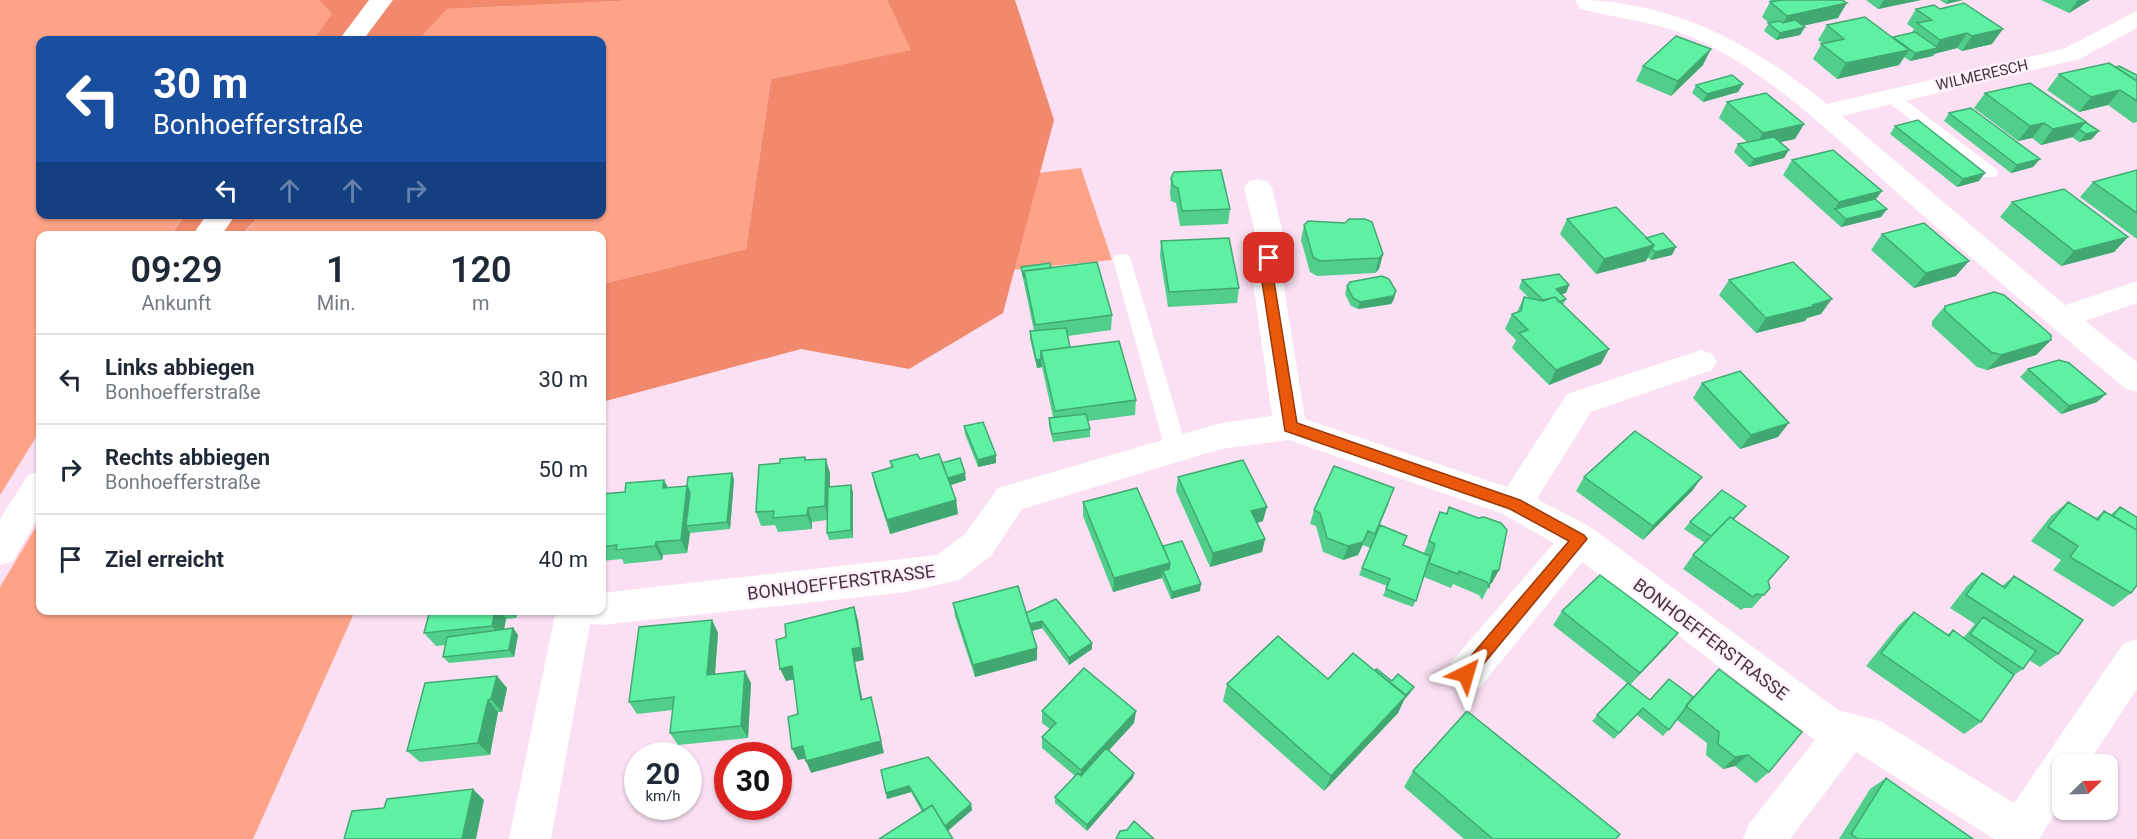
<!DOCTYPE html>
<html lang="de">
<head>
<meta charset="utf-8">
<style>
  body { margin:0; font-family:Roboto,sans-serif; background:#f6f6f7; color:#1f2937; height:100vh; display:flex; flex-direction:column; font-size:22px; white-space:nowrap }
  * { box-sizing:border-box; margin:0 }
  p { font-size:20px; color:#747a83 }
  .icon { flex:none; width:33px; height:33px; fill:none; stroke:currentColor; stroke-width:2; stroke-linecap:round; stroke-linejoin:round }
  .map { position:relative; flex:1; overflow:hidden }
  .side { position:absolute; left:36px; top:231px; width:570px; height:384px; display:flex; flex-direction:column; background:#fff; border-radius:12px; box-shadow:0 2px 4px #0004 }
  .side>* { flex:none }
  .guide { position:absolute; left:36px; top:36px; width:570px; height:183px; border-radius:12px; box-shadow:0 2px 4px #0004; background:#1a4fa0; color:#fff; overflow:hidden }
  .needle { width:39px; rotate:67deg }
  .tools { position:absolute; left:2052px; top:754px; display:grid; gap:12px }
  .tools a { display:grid; place-items:center; width:66px; height:66px; border-radius:12px; background:#fff; box-shadow:0 2px 4px #0004; font-size:30px }
  .speed { position:absolute; left:624px; top:742px; display:flex; gap:12px; font-size:30px; font-weight:700; text-align:center }
  .speed>* { display:grid; place-content:center; width:78px; height:78px; border-radius:50%; background:#fff; box-shadow:0 2px 4px #0004; line-height:1 }
  .speed small { font-size:15px; font-weight:400 }
  .speed .limit { border:9px solid #d22; background:#fff; color:#111 }
  .pin { position:absolute; display:grid; place-items:center; width:51px; height:51px; color:#fff; margin:-26px; border-radius:12px; box-shadow:0 3px 9px #0006 }
  .me { position:absolute; width:66px; margin:-33px; rotate:40deg; stroke-linejoin:round; filter:drop-shadow(0 0 4px #0008) }
  .turn { display:flex; align-items:center; gap:21px; height:126px; padding:0 18px; font-size:27px }
  .turn .icon { width:78px; height:78px; stroke-width:2.5 }
  .turn b { display:block; font-size:42px; line-height:51px }
  .lanes { display:flex; align-items:center; height:57px; padding:0 18px; background:#0003; justify-content:center; gap:30px; direction:ltr }
  .lanes .off { opacity:.35 }
  .eta { display:flex; justify-content:space-evenly; align-items:center; height:102px; text-align:center }
  .eta b { font-size:36px; font-weight:600; line-height:42px }
  ul { padding:0; list-style:none }
  li { display:flex; align-items:center; gap:18px; height:90px; padding:0 18px; border-top:2px solid #e0e1e3 }
  li div { flex:1 }
  li b { display:block; font-size:22px }
  li em { font-style:normal }
  .map>svg:first-child { display:block }
</style>
</head>
<body>
<div class="map">
<svg width="2137" height="839" viewBox="0 0 2137 839">
  <rect width="100%" height="100%" fill="#fae0f2"/>
  <!-- green -->
  <path fill="#ffa388" d="M0,0h319l14,14 -20,26h-273v174l145,1 -15,20 -130,1v195l-40,64z
    M638,0h249l25,50 -141,29 -25,170 -144,35v-48h-361l19,-21 342,-1v-174h-184l28,-31z
    M1081,168l31,92 -112,11 11,-95z
    M40,520v90l315,1 -102,228h-253v-252z"/>
  <!-- forest -->
  <path fill="#f1896c" d="M319,0h319l-191,9 -29,31h-105l19,-26z
    M887,0h128l39,120 -51,193 -94,56 -108,-20 -199,53v-118l144,-35 25,-170 140,-29z
    M185,215h75l-19,20 -71,1z"/>
  <g fill="none" stroke-linecap="round" stroke-linejoin="round">
    <!-- lane -->
    <path fill="#fff" fill-rule="evenodd" d="M1890,91l6,2 100,76 3,4 -3,4h-12l-100,-78 -2,-3 2,-3z
      M1122,254l7,1 2,5 56,189 -3,6 -8,3 -8,-3 -3,-6 -52,-189 2,-5z"/>
    <!-- street -->
    <path fill="#fff" fill-rule="evenodd" d="M369,0h24l-30,40h-24z
      M1575,0c97,0 178,44 252,104l236,-55 74,-38v17l-57,31 -238,57 223,189 72,-24v22l-52,18 52,41v30l-11,-3c-76,-63 -150,-127 -224,-192 -64,-57 -126,-120 -204,-157 -39,-18 -78,-21 -118,-31z
      M1258,179l10,3 4,6 13,53 -3,34 23,144 202,68 60,-93 134,-44 11,4 5,8 -5,8 -121,42 -54,87 55,29 246,182 42,11 134,82 109,-159 14,-5v50l-50,76h-25v37l-23,37h-45l-138,-87 -66,87h-47l6,-15 66,-84 -233,-178 -102,125 -14,5 -14,-5 -5,-13 5,-13 102,-118 -51,-29 -214,-74 -68,9 -199,60 -31,47 -32,24 -52,12 -305,33 -12,-1 -39,215h-42l47,-229h46v-17l335,-38 28,-21 33,-46 223,-65 51,-7 -20,-141 5,-34 -13,-53 4,-6z
      M207,214h29l-15,22h-29z
      M40,471v43l-27,47 -13,4v-46l28,-44z"/>
  </g>
  <!-- wall -->
  <path fill="#51ce8c" d="M1769,0h73l-4,18 -36,8 3,1 -5,8 -24,5 -12,-9 5,-8 -7,-6 8,-15h2z
    M1866,0h55l-43,9z
    M1940,0h23l-17,4z
    M2041,0h49l-21,13z
    M1916,9l76,35 -30,7 -5,-3 -23,6 -1,2 -23,5 -6,-4 -5,8 -62,14 -24,-20 9,-16 -4,-3 9,-15 66,13 18,-5 3,-4 -7,-5z
    M1703,65l-32,31 -35,-15 7,-15z
    M2116,67l21,8v47l-4,1 -25,-18 -29,7 -32,-22 12,-16z
    M2030,83l62,56 -13,3 -7,-5 -31,8 -9,-7 -14,3 -44,-33 11,-15z
    M1743,84l-5,8 -35,10 -11,-9 4,-8z
    M1727,102l77,22 -9,15 -15,3 4,16 -35,9 -15,-15 4,-8 9,-2 -28,-24z
    M1949,113l91,46 -7,8 -22,6 -67,-52z
    M1895,126l84,55 -22,6 -67,-53z
    M1792,160l84,40 11,9 -6,8 -40,10 -58,-52z
    M2137,170v69l-57,-42 13,-15z
    M1171,178l59,31 -2,15 -48,2 -4,-23 -5,-2 -1,-8z
    M2012,202l116,35 -14,15 -53,14 -61,-49z
    M1567,219l79,19 26,17 -21,5 -4,-3 -1,4 -50,13 -36,-40z
    M1345,223l38,31 -4,15 -4,4 -58,3 -7,-4 -9,-32 3,-15z
    M1882,234l74,42 -42,12 -43,-38z
    M1161,241l78,47 -2,15 -69,4 -8,-51z
    M1021,267l30,1 61,47 -1,15 -43,6 2,11 66,53 -1,15 -47,6 2,8v8l-37,5 -4,-16v-8l4,-1 -11,-50 -5,1 -7,-29v-8h4l-12,-57z
    M1522,280l47,5 -3,8 -5,1 5,5 -3,6 38,59 -52,21 -37,-37 4,-8 -11,-11 7,-15 5,-2 7,-15 5,1 -10,-10z
    M1729,280l92,34 -14,4 -2,3 -49,12 -37,-38z
    M1347,286l47,13 -3,5 -33,5 -7,-3 -6,-12z
    M1945,306l106,34 -15,15 -49,15 -10,-3 -45,-41v-5z
    M2028,369l78,25 -9,8 -36,12 -41,-37z
    M1702,383l76,54 -38,12 -47,-51z
    M964,426l32,29v8l-18,4 -13,-33z
    M805,457l1,3 24,13v13l23,6v46l-24,2 -2,-7v-13l-15,2v7l-34,3 -3,-7 -14,1 -5,-14 24,-49z
    M890,461l52,2 24,17 -15,5 5,15 2,14 -68,20 -15,-47 -3,-14 19,-6z
    M732,473l2,7 -4,49 -40,4 -3,20 -24,2 -1,5 -38,4 -2,-5 -20,2v-67l23,-2 39,-12 4,8 19,-2z
    M1178,477l85,44 -6,2 8,16 -3,13 -52,15 -34,-76z
    M1584,477h118l-10,14 -49,49 -67,-49z
    M1083,502l80,44 37,45 -29,8 -9,-21 -49,14 -30,-76z
    M2068,502l28,16 8,-7 6,4 10,-8 11,86 -18,14 -60,-37 8,-10 -30,-19 20,-25z
    M1389,503l-19,45 -7,-3 -5,10 -15,5 -20,-8 -7,-26 -6,-2 4,-14z
    M1449,507l43,76 -2,1 -8,16 -3,-5 -26,-11 -2,4 -27,-11 -11,30 -30,-11 4,-10 -28,-11 21,-50 23,20 21,8 16,-41 6,2z
    M1740,513l-6,6 34,62 2,7 -18,20h-8l-3,2 -58,-41 10,-14 12,-12 -21,-14 6,-7z
    M1982,573l20,13 12,-10 44,78 -18,13 -11,-7 -6,9 -9,6 -33,47 -17,12 -98,-68 33,-41 15,-13 34,22 5,-4 10,8 12,-14 -25,-16 17,-22z
    M953,603l73,10 66,30v6l-23,16 -27,-37 -10,3 5,29 -62,17 -20,-61z
    M430,610h88l-2,8 -10,1 -2,11 9,-2 5,7 -4,22 -65,6 -6,-6 3,-12 -10,1 -12,-13z
    M1562,611l105,35 -37,39 20,15 19,-21 100,93 -13,11 -21,-17 -12,3 -17,-14 1,-12 -30,-23 -14,16 -26,-21 -23,24 -22,-18 35,-38 -74,-58z
    M712,620l6,13 -3,41 36,9 -3,55 -70,7 -8,-12 3,-23 -36,4 -8,-12z
    M1375,670l17,11 22,6 -4,6 -6,7 -6,13 -74,78 -101,-90 4,-17 101,-5z
    M497,676l10,12 -5,24h-4l-8,43 -70,7 -13,-11z
    M1042,711h94l-2,12 -25,27 25,23 -1,5 -46,53 -32,-28v-6l20,-21 -33,-28v-11l8,-8 -8,-6z
    M881,770l90,34 1,6 -24,21 -26,-19 -11,-20 -24,7z
    M1413,771l203,68h-152l-60,-52z
    M1886,778l87,61h-134l31,-50z"/>
  <!-- shaded-wall -->
  <path fill="#42a872" d="M1884,0h37l-43,9z
    M1949,0h14l-17,4z
    M2078,0h12l-21,13z
    M1847,3l-9,15 -59,13 8,-15z
    M1805,27l-5,8 -24,5 4,-7z
    M2003,29l-11,15 -30,7 10,-15z
    M1967,33l-10,15 -23,6 -1,2 -23,5 5,-8 19,-4 6,-9z
    M1711,49l-8,16 -32,31 7,-15z
    M1909,50l-10,15 -62,14 9,-16z
    M1743,84l-5,8 -35,10 4,-8z
    M2120,90l-12,15 -29,7 12,-15z
    M2086,122l-13,15 -32,8 12,-16z
    M2044,123l-12,15 -14,3 12,-15z
    M1804,124l-9,15 -41,9 9,-15z
    M2099,131l-7,8 -13,3 7,-8z
    M1789,150l-5,8 -35,9 5,-8z
    M2040,159l-7,8 -22,6 6,-8z
    M1985,173l-6,8 -22,6 6,-8z
    M1882,191l-11,15 -36,3 4,-7z
    M1887,209l-6,8 -40,10 5,-8z
    M2128,237l-14,15 -53,14 13,-15z
    M1654,245l-8,16 -50,13 8,-15z
    M1676,247l-4,8 -21,5 4,-8z
    M1383,254l-4,15 -4,4 4,-15z
    M1969,261l-13,15 -42,12 12,-15z
    M1569,285l-3,8 -13,4 3,-8z
    M1396,291l-2,8 -3,5 -33,5 2,-7z
    M1832,299l-11,15 -14,4 -2,3 -49,12 10,-15z
    M2051,340l-15,15 -49,15 14,-15z
    M1609,349l-8,15 -52,21 7,-15z
    M1041,359l1,8 -5,1 -1,-8z
    M2106,394l-9,8 -36,12 8,-8z
    M1789,423l-11,14 -38,12 11,-14z
    M996,455v8l-18,4v-7z
    M826,459l4,14 -1,47 -4,-14z
    M732,473l2,7 -4,49 -3,-7z
    M965,473l1,7 -18,6 -1,-8z
    M1702,477l-10,14 -49,49 10,-14z
    M664,480l7,14 -8,-6z
    M851,485l2,7v46l-2,-8z
    M687,486l6,14 -7,26 4,7 -3,20 -6,-13z
    M956,500l2,14 -68,20 -3,-14z
    M1267,507l-4,14 -15,4 3,-14z
    M808,508l4,14v7l-5,-14z
    M1368,531l-10,24 -15,5 5,-14z
    M1265,539l-3,13 -52,15 3,-14z
    M656,542l7,13 -1,5 -7,-14z
    M1170,563l-2,14 -5,-6 -1,7 -49,14 1,-14z
    M1499,570l-7,13 -4,1 5,-13z
    M1201,584l-1,7 -29,8 1,-7z
    M854,607l4,13 6,40 -9,2 10,50 -4,-12 -9,-51z
    M495,610h5l6,9 -4,20 -10,-13z
    M511,610h7l-2,8z
    M712,620l6,13 -4,54 -7,-12z
    M1042,621v7l-13,4v-7z
    M513,628l5,7 -4,22 -5,-7z
    M1678,633l-11,13 -38,39 11,-12z
    M1092,643v6l-23,16v-7z
    M1037,648v12l-62,17 -2,-12z
    M792,666l5,13 -11,2 -6,-12z
    M745,671l6,12 -3,55 -7,-12z
    M497,676l10,12 -5,24 -11,-13z
    M1414,687l-4,6 -6,7 -6,13 -74,78 7,-15z
    M871,697l13,56 -73,20 -5,-12z
    M488,700l10,12 -8,43 -12,-12z
    M1136,711l-2,12 -54,59 1,-12z
    M803,746l5,12 -10,2 -6,-11z
    M1748,755l-13,11 -12,3 12,-12z
    M1134,773l-1,5 -46,53v-6z
    M909,786l2,6 -24,7 -1,-6z
    M473,789l11,11 -8,39h-14z
    M971,804l1,6 -27,23 -2,-5z"/>
  <!-- building -->
  <path fill="#5ef0a3" stroke="#42a872" stroke-width="1.5" d="M1782,0h60l5,3 -60,13 -17,-14z
    M1964,3l39,26 -31,7 -5,-3 -27,7 -23,-17 15,-3 -16,-11 18,-4 6,4z
    M1865,17l44,33 -63,13 -25,-19 23,-5 -17,-14z
    M1795,20l10,7 -25,6 -12,-10 12,-2 3,2z
    M1915,32l23,16 -23,5 -22,-16z
    M1676,36l35,13 -33,32 -35,-15z
    M2109,63l28,18v20l-17,-11 -29,7 -32,-23z
    M2119,66l18,9v6l-21,-14z
    M1732,75l11,9 -36,10 -11,-9z
    M2030,83l56,39 -33,7 -9,-6 -14,3 -45,-33z
    M1766,93l38,31 -41,9 -36,-31z
    M1971,108l69,51 -23,6 -68,-52z
    M1918,120l67,53 -22,6 -68,-53z
    M2085,122l14,9 -13,3 -7,-5z
    M1774,137l15,13 -35,9 -16,-15z
    M1833,150l49,41 -43,11 -47,-42z
    M1221,170l9,39 -48,2 -4,-23 -5,-2 -2,-8 3,-6z
    M2137,170v43l-44,-31z
    M2064,189l64,48 -54,14 -62,-49z
    M1875,199l12,10 -41,10 -11,-10z
    M1616,207l38,38 -50,14 -37,-40z
    M1349,219h16l7,3 11,32 -4,4 -59,3 -7,-4 -9,-32 4,-4 37,2z
    M1924,223l45,38 -43,12 -44,-39z
    M1663,233l13,14 -21,5 -3,-3 2,-4 -8,-7z
    M1229,238l10,50 -70,4 -8,-51z
    M1097,262l15,53 -77,10 -11,-54z
    M1793,262l39,37 -19,6 2,1 -49,12 -37,-38z
    M1050,263l1,5 -27,3v7l-3,-11z
    M1559,274l10,11 -13,4 10,10 -7,3 -4,-5 -12,3 -21,-20z
    M1382,276l7,3 7,12 -3,5 -33,6 -7,-4 -6,-12 3,-4z
    M1994,292l10,3 47,40v5l-50,15 -10,-3 -46,-41v-5z
    M1524,297l19,4 12,-4 54,52 -53,21 -37,-37 9,-3 -16,-16 9,-3z
    M1066,328l4,19 -29,4v8l-5,1 -6,-29z
    M1119,341l17,59 -81,11 -14,-60z
    M2059,360l10,3 37,31 -37,12 -41,-37z
    M1740,371l49,52 -38,12 -49,-52z
    M1086,414l4,15 -38,5 -3,-16z
    M983,422l13,33 -18,5 -14,-34z
    M1635,431l67,46 -49,49 -69,-49z
    M917,454l3,5 19,-5 17,46 -69,20 -15,-47 21,-6 -3,-6z
    M805,457v3l21,-1 -1,47 -17,2 -1,7 -34,3 1,-7 -18,1 3,-47 21,-2v-4z
    M960,458l5,15 -17,5 -6,-15z
    M1243,460l24,47 -16,4 14,28 -52,14 -35,-76z
    M1334,466l60,22 -19,46 -7,-3 -5,11 -15,4 -21,-8 -7,-25 -6,-3z
    M732,473l-5,49 -41,4 4,-33 -3,-7 1,-9z
    M664,480l-1,8 24,-2 -6,54 -25,2 -1,4 -39,4 1,-5 -15,2v-53l23,-2 1,-9z
    M851,485v45l-24,3 1,-46z
    M1137,488l33,75 -56,15 -31,-76z
    M1722,490l24,16 -13,13 -3,-2 -19,19 -21,-14z
    M2068,502l30,18 6,-9 33,19v55l-6,8 -61,-36 8,-11 -30,-19z
    M1449,507l29,11 6,-1 17,6 6,7 -8,40 -6,1 -4,16 -2,-5 -28,-11 -1,3 -29,-11 6,-19 -6,-3 11,-29 7,2z
    M2120,507l17,10v13l-24,-14z
    M1730,517l59,40 -21,24 2,7 -6,7 -8,-1 -3,3 -60,-42z
    M1380,525l27,11 -4,9 27,11 -14,45 -30,-12 4,-10 -28,-11z
    M1182,541l19,43 -29,8 -9,-21 6,-2 1,-6 -7,-17z
    M1982,573l23,15 9,-12 69,44 -25,34 -92,-59z
    M1600,575l78,58 -38,40 -78,-62z
    M1018,586l19,62 -64,17 -20,-62z
    M1056,599l36,44 -23,15 -27,-37 -12,3 -4,-11z
    M854,607l7,40 -9,2 9,51 10,-3 10,44 -75,20 -3,-15 -11,3 -4,-32 10,-3 -6,-48 -12,3 -4,-29 10,-3 -1,-13z
    M430,610h65l-3,16 -68,7z
    M1914,612l35,24 4,-6 61,45 -33,47 -100,-69z
    M1983,617l53,34 -13,18 -53,-35z
    M712,620l-5,55 38,-4 -4,55 -71,7 4,-36 -45,5 10,-75z
    M513,628l-4,22 -66,7 4,-20z
    M1278,636l50,43 25,-26 53,43 -75,80 -104,-92z
    M1084,668l52,43 -55,59 -39,-33 14,-14 -14,-12z
    M1377,669l15,12 6,-7 16,13 -8,8 -31,-25z
    M1719,669l83,63 -33,40 -21,-17 -13,2 -17,-13 1,-12 -33,-26z
    M497,676l-6,23 -3,1 -10,43 -71,8 18,-68z
    M1669,679l24,18 -7,9h1l-18,24 -26,-22 -24,25 -22,-18 31,-32 22,17z
    M1467,711l153,123 -4,5h-123l-80,-68z
    M1106,748l28,25 -47,52 -32,-28 23,-24 3,3z
    M928,757l43,47 -26,22 -13,-21 -8,6 -15,-25 -23,7 -5,-23z
    M1886,778l87,61h-115l-7,-5z
    M473,789l-11,50h-118l8,-28 32,-3 3,-9z
    M932,805l21,34h-74z
    M1134,821l20,18h-38l4,-8 7,-1z"/>
  <!-- route -->
  <path fill="#ea580c" stroke="#983908" stroke-width="1.5" d="M1269,254l6,4 -2,17 24,148 223,77 64,35 3,4 -116,140 -5,2 -6,-2 -3,-5 3,-5 109,-128 -59,-32 -225,-78 -24,-156 2,-17z"/>
  <g text-anchor="middle" dominant-baseline="central" stroke-width="5" stroke-linejoin="round" paint-order="stroke">
    <!-- far-street labels -->
    <g font-size="15" fill="#493042" stroke="#fff2fb">
      <text transform="translate(1982 75) rotate(-13)">WILMERESCH</text>
    </g>
    <!-- street labels -->
    <g font-size="18" fill="#493042" stroke="#fff2fb">
      <text transform="translate(841 582) rotate(-7)">BONHOEFFERSTRASSE</text>
      <text transform="translate(1711 639) rotate(37)">BONHOEFFERSTRASSE</text>
    </g>
  </g>
</svg>
<div class="tools">
<a><svg class="needle" viewBox="-14 -14 28 28"><path d="M0-13l5 13h-10z" fill="#e53935"/><path d="M0 13l5-13h-10z" fill="#747a83"/></svg></a>
</div>
<div class="speed"><div>20<small>km/h</small></div><div class="limit">30</div></div>
<div class="pin" style="left:1269px;top:258px;background:#d93025"><svg class="icon" aria-label="arrive" viewBox="0 0 24 24"><path d="M6 21V4h12l-3 4 3 4H6"/></svg></div>
<svg class="me" style="left:1466px;top:674px" viewBox="-20 -20 40 40"><path d="M0-17L14 15 0 8-14 15z" fill="#ea580c" stroke="#fff" stroke-width="4"/></svg>
<div class="guide">
<div class="turn"><svg class="icon" aria-label="left" viewBox="0 0 24 24"><path d="M17 20v-9H6M10 6l-5 5 5 5"/></svg><div><b>30 m</b>Bonhoefferstraße</div></div>
<div class="lanes"><svg class="icon" aria-label="left" viewBox="0 0 24 24"><path d="M17 20v-9H6M10 6l-5 5 5 5"/></svg><svg class="icon off" aria-label="ahead" viewBox="0 0 24 24"><path d="M12 20V5M6 11l6-6 6 6"/></svg><svg class="icon off" aria-label="ahead" viewBox="0 0 24 24"><path d="M12 20V5M6 11l6-6 6 6"/></svg><svg class="icon off" aria-label="right" viewBox="0 0 24 24"><path d="M7 20v-9h11M14 6l5 5-5 5"/></svg></div>
</div>
<section class="side">
<div class="eta">
<div><b>09:29</b><p>Ankunft</p></div>
<div><b>1</b><p>Min.</p></div>
<div><b>120</b><p>m</p></div>
</div>
<ul>
<li><svg class="icon" aria-label="left" viewBox="0 0 24 24"><path d="M17 20v-9H6M10 6l-5 5 5 5"/></svg><div><b>Links abbiegen</b><p>Bonhoefferstraße</p></div><em>30 m</em></li>
<li><svg class="icon" aria-label="right" viewBox="0 0 24 24"><path d="M7 20v-9h11M14 6l5 5-5 5"/></svg><div><b>Rechts abbiegen</b><p>Bonhoefferstraße</p></div><em>50 m</em></li>
<li><svg class="icon" aria-label="arrive" viewBox="0 0 24 24"><path d="M6 21V4h12l-3 4 3 4H6"/></svg><div><b>Ziel erreicht</b></div><em>40 m</em></li>
</ul>
</section>
</div>
</body>
</html>
